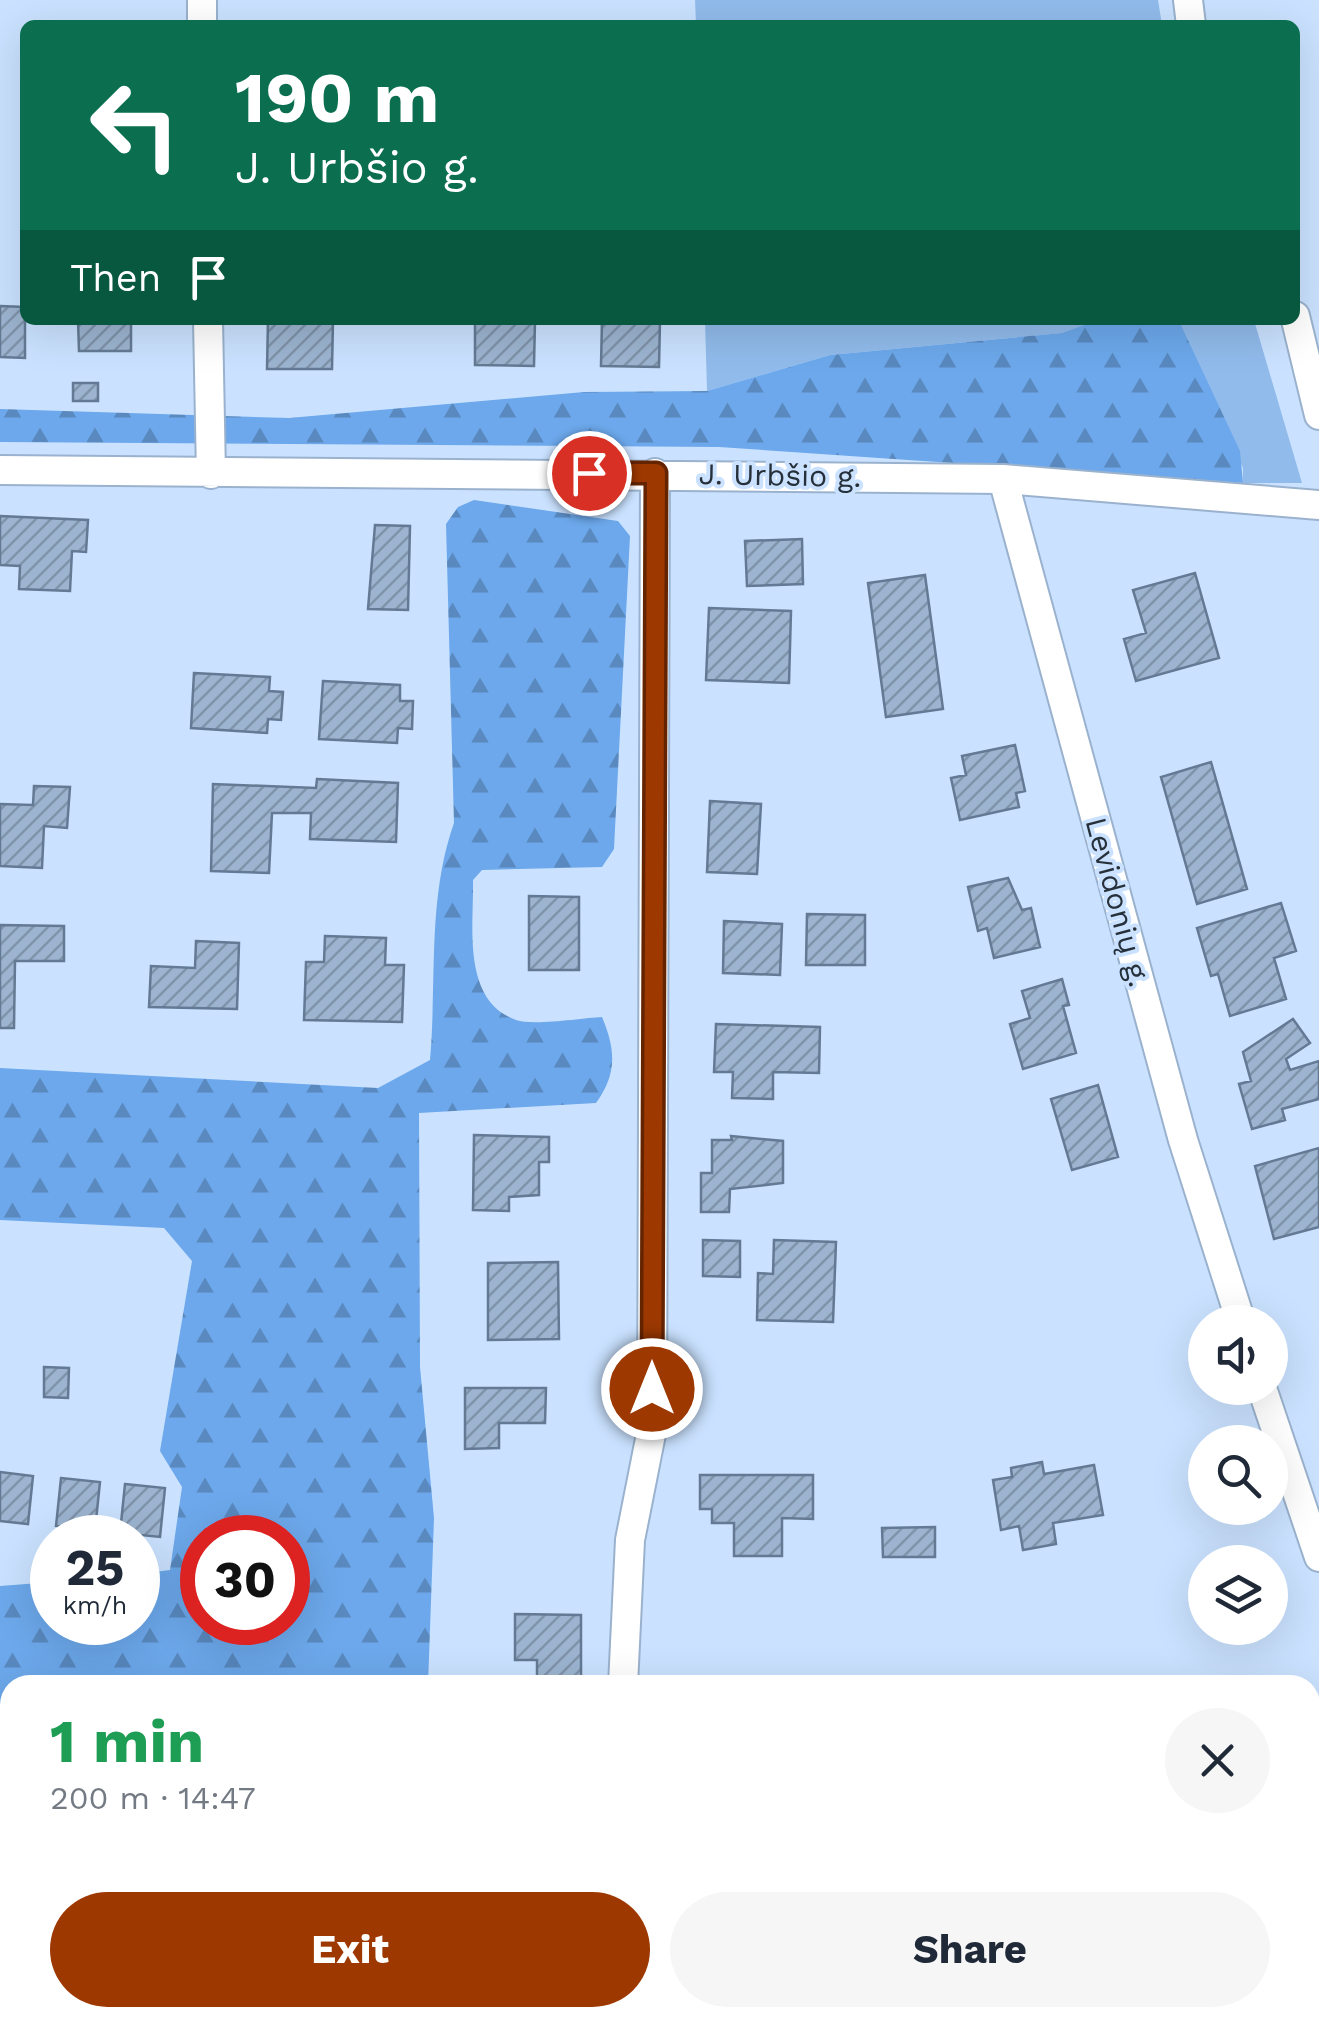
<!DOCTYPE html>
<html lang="en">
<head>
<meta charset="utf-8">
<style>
  body { margin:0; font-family:"Work Sans",sans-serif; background:#f6f6f7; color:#1f2937; height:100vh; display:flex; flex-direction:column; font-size:38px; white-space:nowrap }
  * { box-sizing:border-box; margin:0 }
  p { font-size:32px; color:#747a83 }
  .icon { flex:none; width:55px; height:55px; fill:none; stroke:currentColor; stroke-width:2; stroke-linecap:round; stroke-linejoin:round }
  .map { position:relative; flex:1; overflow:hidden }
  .side { position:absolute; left:0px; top:1675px; width:1320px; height:352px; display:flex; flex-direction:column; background:#fff; border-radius:30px 30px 0 0; box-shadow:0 10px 40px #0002 }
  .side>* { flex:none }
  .top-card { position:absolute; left:20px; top:20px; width:1280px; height:305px; border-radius:15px; box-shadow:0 10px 40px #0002; background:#0b6e4f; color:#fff; overflow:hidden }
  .buttons { position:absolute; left:1188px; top:1305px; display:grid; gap:20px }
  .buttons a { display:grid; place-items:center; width:100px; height:100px; border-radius:50%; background:#fff; box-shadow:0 10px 40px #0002; font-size:50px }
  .speed { position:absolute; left:30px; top:1515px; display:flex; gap:20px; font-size:50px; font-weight:700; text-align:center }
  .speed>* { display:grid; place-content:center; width:130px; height:130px; border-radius:50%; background:#fff; box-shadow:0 10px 40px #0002; line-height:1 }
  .speed small { font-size:25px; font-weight:400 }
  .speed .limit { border:15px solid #d22; background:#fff; color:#111 }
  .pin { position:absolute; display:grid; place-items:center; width:85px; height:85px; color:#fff; margin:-42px; border:5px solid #fff; border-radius:50%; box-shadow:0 2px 10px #0007 }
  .me { position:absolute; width:110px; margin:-55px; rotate:0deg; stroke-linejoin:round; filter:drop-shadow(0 0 8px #0008) }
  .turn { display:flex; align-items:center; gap:35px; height:210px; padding:0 50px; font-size:45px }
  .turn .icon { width:130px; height:130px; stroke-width:2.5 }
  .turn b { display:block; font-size:70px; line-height:85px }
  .then { display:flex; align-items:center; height:95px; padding:0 50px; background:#0003; gap:20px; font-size:38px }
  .round { display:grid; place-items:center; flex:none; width:105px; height:105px; border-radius:52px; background:#f6f6f7 }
  .head { display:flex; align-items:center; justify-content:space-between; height:170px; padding:0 50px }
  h1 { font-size:60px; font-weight:700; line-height:75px; color:#1e9e55 }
  .button { display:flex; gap:20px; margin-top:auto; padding:20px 50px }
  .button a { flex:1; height:115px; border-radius:60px; background:#9c3800; color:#fff; font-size:40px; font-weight:700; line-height:115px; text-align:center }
  .button a+a { background:#f6f6f7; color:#1f2937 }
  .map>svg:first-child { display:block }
</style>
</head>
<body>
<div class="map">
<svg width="1319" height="2027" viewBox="0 0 1319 2027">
  <defs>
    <pattern id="forest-firs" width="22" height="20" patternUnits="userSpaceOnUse" patternTransform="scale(2.5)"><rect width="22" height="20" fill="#6ca8eb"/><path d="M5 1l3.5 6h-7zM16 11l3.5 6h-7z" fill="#5989bf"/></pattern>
    <pattern id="building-hatch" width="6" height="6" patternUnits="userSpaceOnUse" patternTransform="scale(2.5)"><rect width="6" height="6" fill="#9cb4d0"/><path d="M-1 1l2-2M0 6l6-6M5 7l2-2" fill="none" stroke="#7f93aa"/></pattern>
  </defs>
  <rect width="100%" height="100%" fill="#cae2ff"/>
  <!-- grass -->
  <path fill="#91bbeb" d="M695,0h463l4,25h-466z
    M705,320h393l-35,13 -233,22 -123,36z
    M1177,320h77l48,163h-59v-15z"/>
  <!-- forest -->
  <path fill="url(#forest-firs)" fill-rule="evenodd" d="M1098,320l81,1 61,130 3,32 -524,-36 -719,-5v-33l289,9 295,-26 123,-1 123,-36 232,-22z
    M474,500l144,21 12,15 -16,313 -12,18 -120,3 -9,10c1,46 -12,120 43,140 17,6 66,-2 86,-3 14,33 15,57 -6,86l-177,10 1,254 14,151 -6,167h-418v145l-10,-1v-243l52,-4v40h86v-48l32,-4 12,-83 -22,-36 32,-190 -28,-33 -164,-8v-152l378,20 52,-28c7,-79 -3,-161 24,-237l-8,-299 12,-17zM202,1538h86v84h-86z
    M1310,2003l9,1v23h-834v-9h825z"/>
  <!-- building -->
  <path fill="url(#building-hatch)" stroke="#647a94" stroke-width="2.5" d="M0,306l25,1v51l-25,-1z
    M78,320h53v31h-52z
    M268,320h65l-1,49h-65z
    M475,320h60l-1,46 -59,-1z
    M602,320h58l-1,47 -58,-1z
    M73,383h25v18h-25z
    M0,516l88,4 -2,32 -14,-1 -2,40 -51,-2 1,-23 -20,-1z
    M375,525l35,1 -2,84 -40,-1z
    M802,539l1,45 -56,2 -2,-45z
    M1195,573l24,85 -83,23 -12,-42 22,-6 -13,-43z
    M925,575l18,134 -57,8 -18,-134z
    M709,608l82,3 -2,72 -83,-3z
    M194,673l76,4 -1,14 14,1 -2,28 -13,-1 -1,14 -76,-5z
    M323,681l77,4v16h13l-1,28 -14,-1 -1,15 -78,-4z
    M1015,745l10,46 -9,2 3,14 -59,13 -9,-42 15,-3 -4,-19z
    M1211,762l36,127 -50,15 -36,-127z
    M317,779l81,4 -2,59 -86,-3 1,-26h-39l-3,60 -58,-2 2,-87 103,4z
    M34,786l36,1 -3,41 -23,-2 -2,42 -42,-2v-62l33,1z
    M710,801l51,3 -4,70 -50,-2z
    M1008,878l14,32 9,-2 9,39 -46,11 -7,-30 -9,3 -10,-44z
    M529,896l50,1v73h-50z
    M1281,903l15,48 -22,7 12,41 -56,17 -12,-42 -7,2 -14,-48z
    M807,914l58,1v50h-59z
    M724,921l58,3 -2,51 -57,-2z
    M0,925l64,1v35h-49l-1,67h-14z
    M325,936l61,2 -1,27h19l-2,57 -98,-2 2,-58h18z
    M196,941l43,2 -2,66 -88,-2 2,-41 44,2z
    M1062,979l7,26 -6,1 13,47 -53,16 -13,-45 20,-6 -8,-27z
    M1293,1019l17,24 -24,16 4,11 29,-9v38l-37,10 3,11 -33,9 -13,-45 12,-3 -8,-29z
    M716,1024l104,3 -1,46 -46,-1v27l-41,-1 1,-26h-19z
    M1098,1085l20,72 -46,13 -21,-71z
    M474,1135l75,2v25h-10v33l-30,2v14l-36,-1z
    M731,1136l52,5v42l-53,6 -1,23h-28v-39h11v-33h20z
    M1319,1148v79l-45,12 -19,-73z
    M703,1240l37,1v36l-37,-1z
    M774,1240l62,2 -3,80 -76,-2 1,-47 15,1z
    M558,1262l1,77 -71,1v-77z
    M44,1367l25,1 -1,30 -24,-1z
    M465,1388h81l-1,35h-46v25l-34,1z
    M1042,1462l2,12 50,-9 9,50 -50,8 3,21 -33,6 -4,-24 -18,4 -8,-50 19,-3 -1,-9z
    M0,1472l33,4 -5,48 -28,-3z
    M700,1475h113v44l-31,-1v38h-48v-33h-22v-14h-12z
    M61,1478l39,4 -5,48 -39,-4z
    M125,1484l40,4 -5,49 -40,-4z
    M935,1527v30h-52l-1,-29z
    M515,1614l66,1v70h-44v-25h-22z
    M0,1925h10v51h-10z
    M0,2010l10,1v7h34l-1,9h-43z"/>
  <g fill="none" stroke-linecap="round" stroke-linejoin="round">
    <defs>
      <path id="minor" d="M202,0v25
        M1188,0l3,25
        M1295,316l24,99
        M208,320l3,154
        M0,470l1003,9 316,26
        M1003,479l180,661 58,182
        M1262,1388l57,169
        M623,1685l7,-145 22,-111 3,-956
        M0,1846l10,1
        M170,2027l1,-9"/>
    </defs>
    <!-- minor casing -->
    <use href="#minor" stroke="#9ab2cd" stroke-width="32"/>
    <!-- path -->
    <path stroke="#91a4ba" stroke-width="6" stroke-dasharray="5 5" stroke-linecap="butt" d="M1310,1922h9"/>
    <!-- minor -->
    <use href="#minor" stroke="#fff" stroke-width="28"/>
  </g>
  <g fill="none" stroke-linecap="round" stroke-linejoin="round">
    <defs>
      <path id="route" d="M589,473h67l-4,916"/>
    </defs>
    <!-- route casing -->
    <use href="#route" stroke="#652400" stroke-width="25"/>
    <!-- route -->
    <use href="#route" stroke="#9c3800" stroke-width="18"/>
  </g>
  <g text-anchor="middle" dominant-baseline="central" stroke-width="8" stroke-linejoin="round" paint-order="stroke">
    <!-- street labels -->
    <g font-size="30" fill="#26303a" stroke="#cae2ff">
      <text transform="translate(780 475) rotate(1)">J. Urbšio g.</text>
      <text transform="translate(1118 902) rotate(75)">Levidonių g.</text>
    </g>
  </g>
</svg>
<div class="buttons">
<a><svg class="icon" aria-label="sound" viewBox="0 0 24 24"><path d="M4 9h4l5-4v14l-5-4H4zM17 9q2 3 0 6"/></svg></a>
<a><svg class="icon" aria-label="search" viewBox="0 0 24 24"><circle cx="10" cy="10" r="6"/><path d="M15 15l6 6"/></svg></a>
<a><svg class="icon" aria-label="layers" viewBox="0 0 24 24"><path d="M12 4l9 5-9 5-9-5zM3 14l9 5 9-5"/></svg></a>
</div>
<div class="speed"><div>25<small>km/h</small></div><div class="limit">30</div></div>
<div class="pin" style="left:589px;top:473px;background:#d93025"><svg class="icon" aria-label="arrive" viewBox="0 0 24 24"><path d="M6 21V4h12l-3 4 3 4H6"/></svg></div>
<svg class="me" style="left:652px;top:1389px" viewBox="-20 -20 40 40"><circle r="17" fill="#9c3800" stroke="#fff" stroke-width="3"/><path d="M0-11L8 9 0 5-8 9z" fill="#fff"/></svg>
<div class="top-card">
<div class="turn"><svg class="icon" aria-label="left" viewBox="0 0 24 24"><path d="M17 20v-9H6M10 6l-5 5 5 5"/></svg><div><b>190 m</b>J. Urbšio g.</div></div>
<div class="then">Then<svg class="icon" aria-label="arrive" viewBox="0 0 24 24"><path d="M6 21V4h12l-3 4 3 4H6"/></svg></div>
</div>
<section class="side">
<div class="head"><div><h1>1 min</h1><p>200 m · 14:47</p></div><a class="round"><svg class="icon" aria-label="close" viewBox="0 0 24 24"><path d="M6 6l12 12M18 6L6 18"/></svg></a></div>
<div class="button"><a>Exit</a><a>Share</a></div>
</section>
</div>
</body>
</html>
